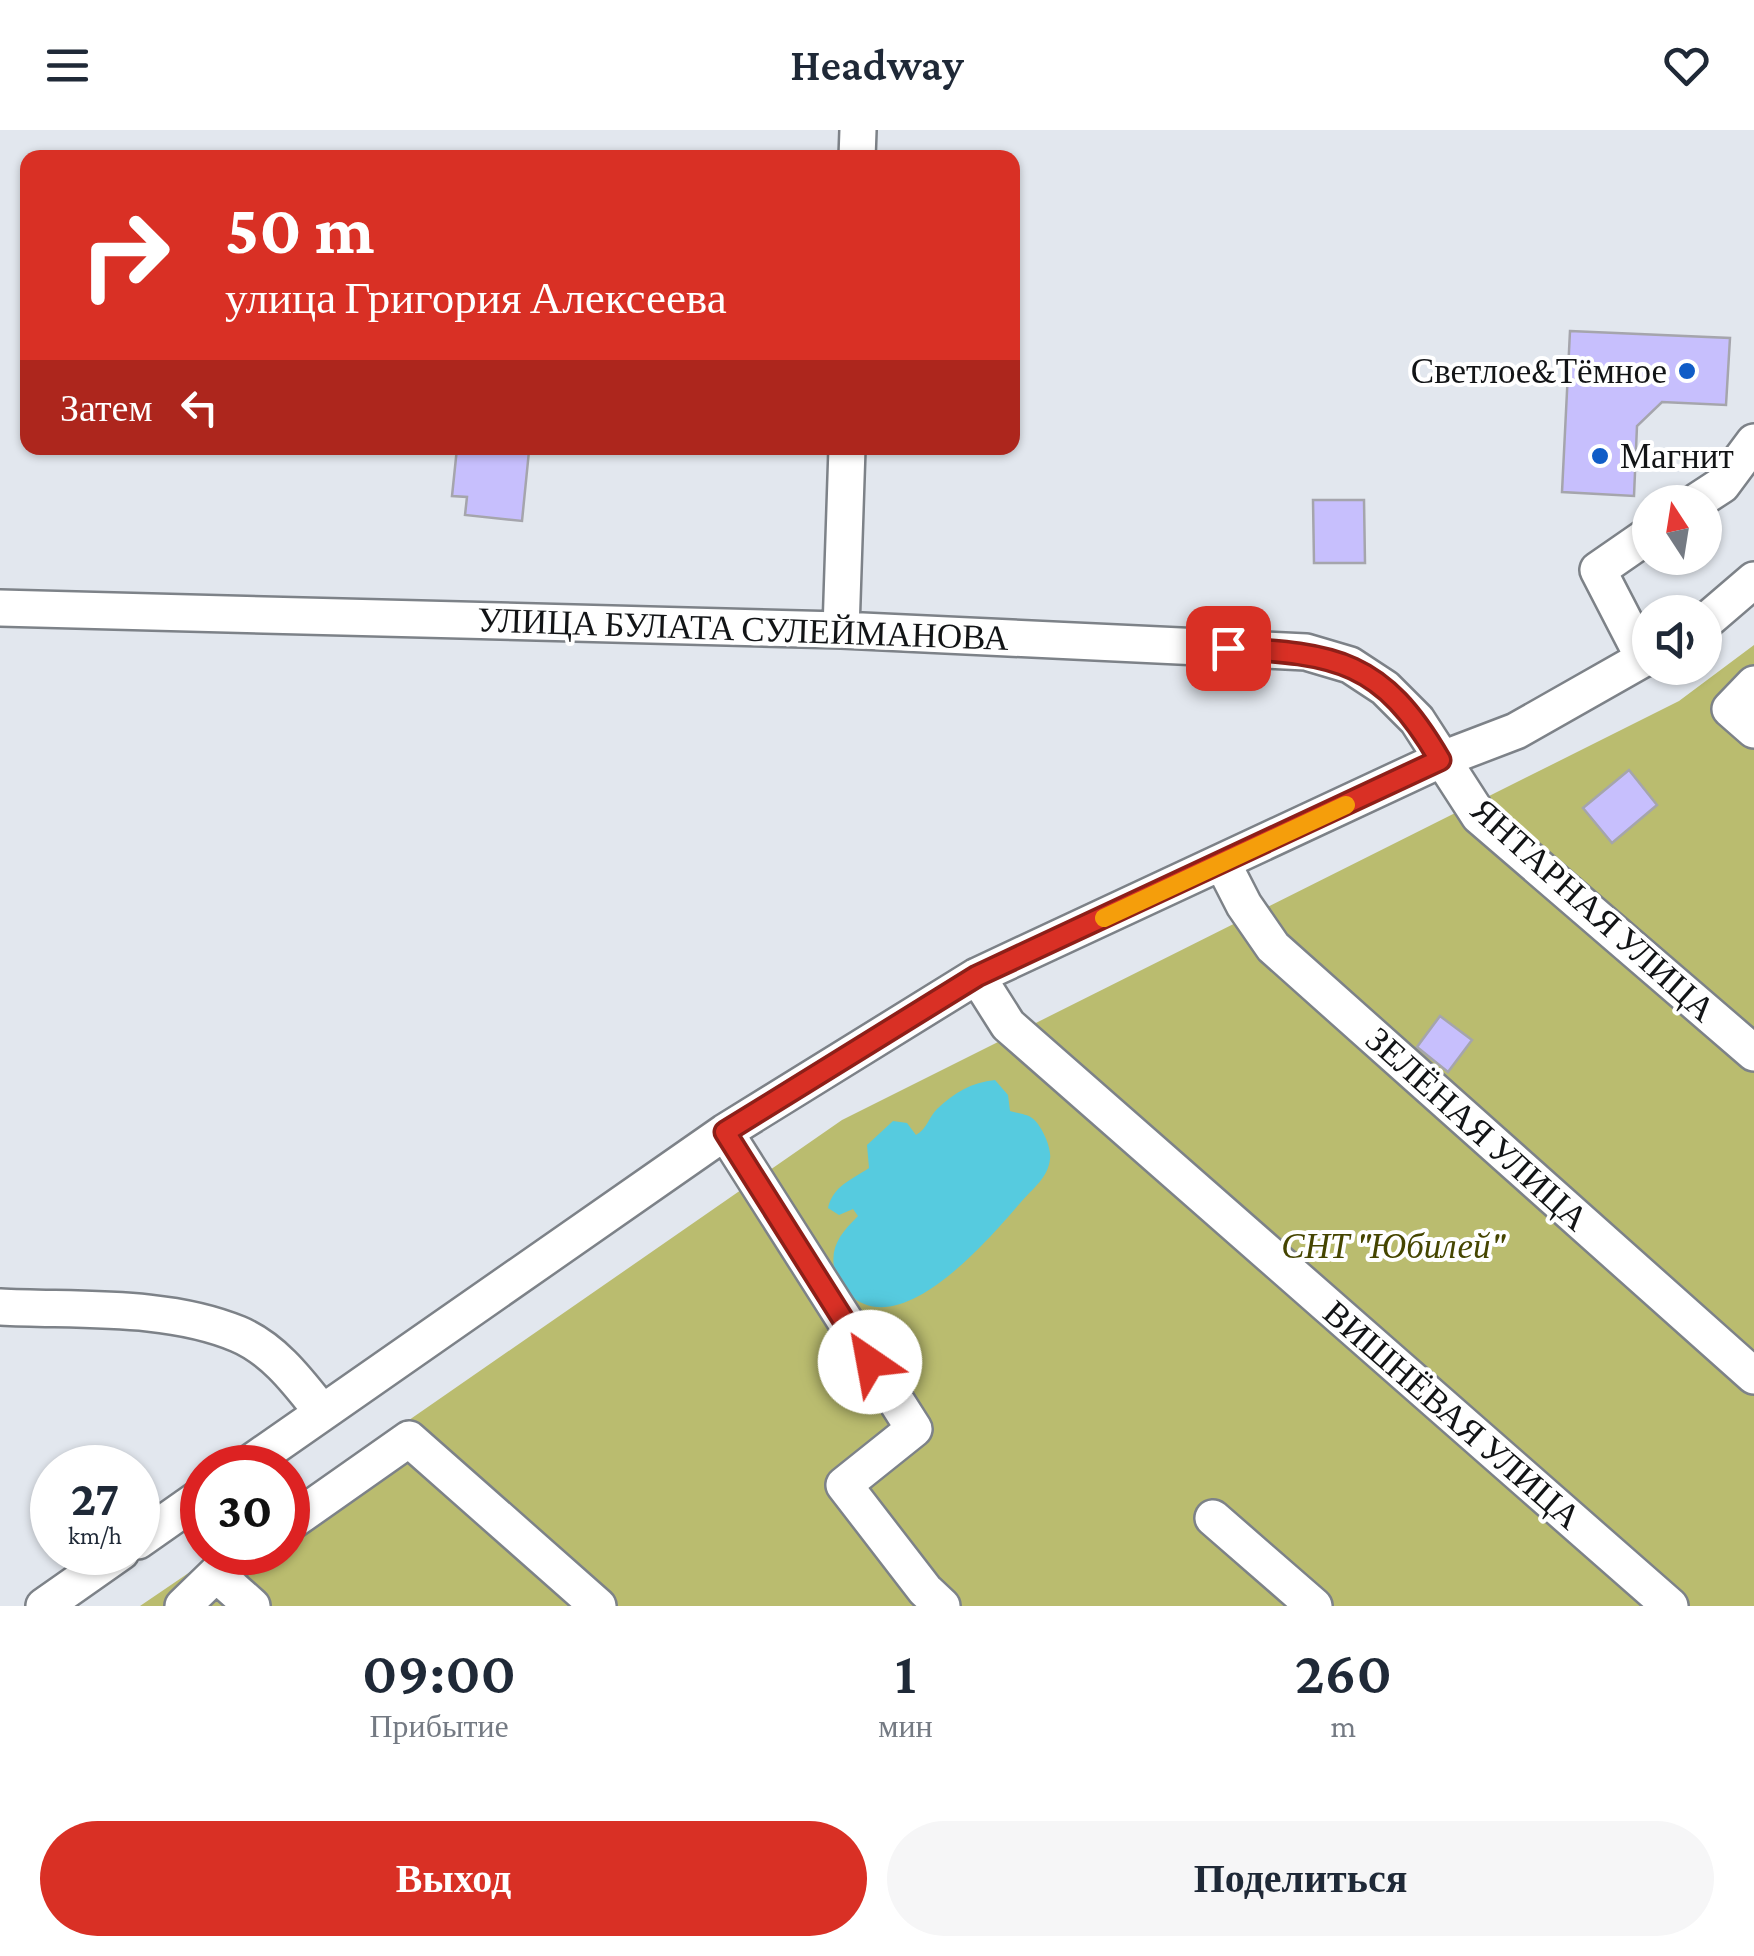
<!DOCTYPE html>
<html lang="ru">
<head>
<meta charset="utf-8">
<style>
  body { margin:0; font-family:"Crimson Pro",serif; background:#f6f6f7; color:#1f2937; height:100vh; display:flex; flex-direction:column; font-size:38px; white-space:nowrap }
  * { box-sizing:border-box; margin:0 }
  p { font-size:32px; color:#747a83 }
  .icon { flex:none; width:55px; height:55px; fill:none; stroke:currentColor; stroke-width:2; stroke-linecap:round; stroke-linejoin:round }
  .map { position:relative; height:1476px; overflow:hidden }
  .drawer { display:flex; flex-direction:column; background:#fff; flex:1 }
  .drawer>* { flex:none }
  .hud { position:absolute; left:20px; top:20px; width:1000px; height:305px; border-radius:20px; box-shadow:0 2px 8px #0004; background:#d93025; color:#fff; overflow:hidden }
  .needle { width:65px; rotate:348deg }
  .fabs { position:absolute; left:1632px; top:355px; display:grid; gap:20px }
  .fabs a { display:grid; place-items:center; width:90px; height:90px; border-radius:50%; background:#fff; box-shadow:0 2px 8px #0004; font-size:50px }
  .speed { position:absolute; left:30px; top:1315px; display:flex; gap:20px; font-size:50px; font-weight:700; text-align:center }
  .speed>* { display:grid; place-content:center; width:130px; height:130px; border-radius:50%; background:#fff; box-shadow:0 2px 8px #0004; line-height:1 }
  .speed small { font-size:25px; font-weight:400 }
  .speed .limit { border:15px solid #d22; background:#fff; color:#111 }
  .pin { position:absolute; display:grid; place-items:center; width:85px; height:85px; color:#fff; margin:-42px; border-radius:20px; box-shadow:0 5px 15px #0006 }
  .me { position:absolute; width:110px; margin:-55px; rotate:327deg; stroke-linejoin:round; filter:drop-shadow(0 0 8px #0008) }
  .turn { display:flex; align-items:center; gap:35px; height:210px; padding:0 40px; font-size:45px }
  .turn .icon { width:130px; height:130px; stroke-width:2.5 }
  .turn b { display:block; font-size:70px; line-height:85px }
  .then { display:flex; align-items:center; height:95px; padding:0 40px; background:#0003; gap:20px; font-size:38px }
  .eta { display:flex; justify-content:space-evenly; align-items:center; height:170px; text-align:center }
  .eta b { font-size:60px; font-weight:600; line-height:70px }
  .primary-button { display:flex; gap:20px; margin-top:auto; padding:20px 40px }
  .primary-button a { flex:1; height:115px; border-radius:60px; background:#d93025; color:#fff; font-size:40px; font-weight:600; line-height:115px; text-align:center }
  .primary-button a+a { background:#f6f6f7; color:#1f2937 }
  header { display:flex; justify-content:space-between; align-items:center; height:130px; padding:0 40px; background:#fff; font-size:45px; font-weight:600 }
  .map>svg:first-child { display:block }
</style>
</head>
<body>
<header><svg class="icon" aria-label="menu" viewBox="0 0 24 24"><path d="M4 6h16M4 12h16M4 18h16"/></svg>Headway<svg class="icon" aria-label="heart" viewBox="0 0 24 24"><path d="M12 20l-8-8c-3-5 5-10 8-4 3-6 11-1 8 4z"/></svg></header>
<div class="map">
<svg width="1754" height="1476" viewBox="0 0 1754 1476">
  <rect width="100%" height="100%" fill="#e2e7ee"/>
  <!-- green -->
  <path fill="#babc6f" d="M1754,515v961h-1614l78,-53 70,-1v-48l554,-384 837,-419z"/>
  <!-- water -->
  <path fill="#56cbdf" d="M995,950l13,15 2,16c6,2 17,3 22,7 9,6 20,30 18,41 -2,19 -17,29 -29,43 -31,36 -120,142 -172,92 -7,-6 -11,-9 -13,-18 -8,-27 3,-41 22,-60l-5,-7 -14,6 -11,-7c5,-22 23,-28 41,-40l-2,-23 26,-24 14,2 9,12c12,-7 12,-17 21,-26 17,-16 35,-27 58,-29z"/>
  <!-- building -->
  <path fill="#c7bffd" stroke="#a5a5ac" stroke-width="2.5" d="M1570,201l160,7 -4,67 -64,-3 -25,24 -3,70 -72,-4z
    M457,318l72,3 -7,70 -57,-6 2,-18 -15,-1z
    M1313,370h51l1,63h-51z
    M1629,640l28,35 -45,38 -29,-35z
    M1440,886l32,24 -24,32 -31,-25z"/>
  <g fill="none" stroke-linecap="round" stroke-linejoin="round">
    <defs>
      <path id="minor" d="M857,28l1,-28
        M1696,372l26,-17 32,-43
        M0,478l841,22 465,22 44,13 35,23 32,32 62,96 275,237
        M1705,492l49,-42
        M841,500l6,-182
        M1644,529l-46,-89 52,-36
        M1754,554l-24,25 24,21
        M1223,734l21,41 29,42 481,429
        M977,846l31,49 662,581
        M725,1002l189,297 -70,56 81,105 17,16
        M0,1177c76,4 166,-3 238,27 36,15 61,49 84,78
        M243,1338l482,-336 252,-156 463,-216 76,-29 134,-76
        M1213,1388l101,88
        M288,1394l121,-85 189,167
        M138,1411l64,-45
        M216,1444l36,32
        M44,1476l77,-54
        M183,1476l33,-32 31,-22"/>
    </defs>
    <!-- minor casing -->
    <use href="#minor" stroke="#7d8288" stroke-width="40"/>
    <!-- minor -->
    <use href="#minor" stroke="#fff" stroke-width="35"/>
  </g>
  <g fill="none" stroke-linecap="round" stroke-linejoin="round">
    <defs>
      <path id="route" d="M870,1232l-145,-230 252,-156 463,-216c-58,-100 -103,-106 -212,-112"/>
    </defs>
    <!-- route casing -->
    <use href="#route" stroke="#8d1f18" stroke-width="25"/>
    <!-- route -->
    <use href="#route" stroke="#d93025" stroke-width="18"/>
    <!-- slow -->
    <path stroke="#f59e0b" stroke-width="18" d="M1104,788l242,-113"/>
  </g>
  <!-- markers -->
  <g fill="#105cc7" stroke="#fff" stroke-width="4">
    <circle cx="1687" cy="241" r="10"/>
    <circle cx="1600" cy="326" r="10"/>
  </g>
  <g text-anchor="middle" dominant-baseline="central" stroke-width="8" stroke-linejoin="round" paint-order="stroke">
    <!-- poi labels -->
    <g font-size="35" fill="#121416" stroke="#fff" text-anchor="end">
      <text x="1667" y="241">Светлое&amp;Тёмное</text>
      <text x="1620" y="326" text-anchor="start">Магнит</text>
    </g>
    <!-- street labels -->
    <g font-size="35" fill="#121416" stroke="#fff">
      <text transform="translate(743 499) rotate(2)">УЛИЦА БУЛАТА СУЛЕЙМАНОВА</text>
      <text transform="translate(1593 780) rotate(42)">ЯНТАРНАЯ УЛИЦА</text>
      <text transform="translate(1477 999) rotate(42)">ЗЕЛЁНАЯ УЛИЦА</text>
      <text transform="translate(1452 1285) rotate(41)">ВИШНЁВАЯ УЛИЦА</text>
    </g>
    <!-- park labels -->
    <g font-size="35" font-style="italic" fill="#454500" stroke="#fff">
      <text x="1393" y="1116">СНТ "Юбилей"</text>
    </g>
  </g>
</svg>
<div class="fabs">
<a><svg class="needle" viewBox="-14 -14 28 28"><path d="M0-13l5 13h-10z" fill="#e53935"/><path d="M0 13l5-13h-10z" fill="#747a83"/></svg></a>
<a><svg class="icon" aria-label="sound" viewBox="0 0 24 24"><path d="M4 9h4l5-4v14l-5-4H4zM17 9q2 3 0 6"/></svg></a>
</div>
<div class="speed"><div>27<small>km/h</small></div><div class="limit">30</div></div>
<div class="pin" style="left:1228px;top:518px;background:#d93025"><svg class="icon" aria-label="arrive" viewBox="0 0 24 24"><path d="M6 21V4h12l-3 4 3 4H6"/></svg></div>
<svg class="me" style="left:870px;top:1232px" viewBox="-20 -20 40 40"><circle r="19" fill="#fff"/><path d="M0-13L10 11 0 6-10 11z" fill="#d93025"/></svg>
<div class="hud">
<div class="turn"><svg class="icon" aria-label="right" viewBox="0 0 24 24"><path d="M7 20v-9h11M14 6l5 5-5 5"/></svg><div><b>50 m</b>улица Григория Алексеева</div></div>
<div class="then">Затем<svg class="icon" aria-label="left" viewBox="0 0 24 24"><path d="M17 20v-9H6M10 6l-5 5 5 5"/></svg></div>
</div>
</div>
<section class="drawer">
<div class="eta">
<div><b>09:00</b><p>Прибытие</p></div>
<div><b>1</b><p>мин</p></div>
<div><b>260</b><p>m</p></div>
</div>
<div class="primary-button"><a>Выход</a><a>Поделиться</a></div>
</section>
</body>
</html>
